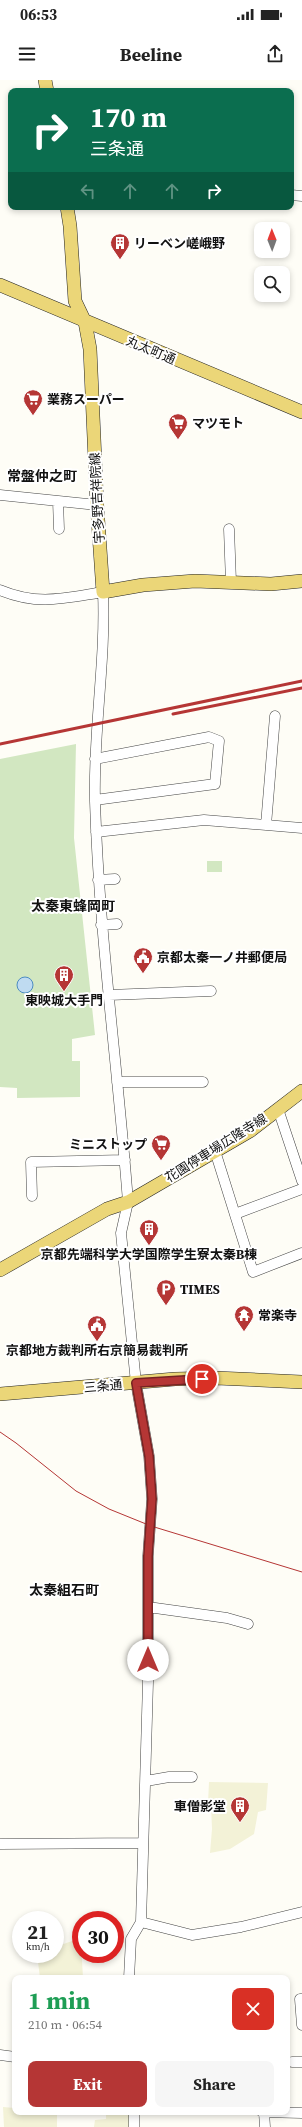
<!DOCTYPE html>
<html lang="en">
<head>
<meta charset="utf-8">
<style>
  body { margin:0; font-family:"Source Serif 4","Noto Sans JP",serif; background:#f6f6f6; color:#222; height:100vh; display:flex; flex-direction:column; font-size:15px; white-space:nowrap }
  * { box-sizing:border-box; margin:0 }
  p { font-size:13px; color:#767676 }
  .icon { flex:none; width:22px; height:22px; fill:none; stroke:currentColor; stroke-width:2; stroke-linecap:round; stroke-linejoin:round }
  .map { position:relative; flex:1; overflow:hidden }
  .side { position:absolute; left:12px; top:1895px; width:278px; height:140px; display:flex; flex-direction:column; background:#fff; border-radius:8px; box-shadow:0 2px 6px #0003 }
  .side>* { flex:none }
  .banner { position:absolute; left:8px; top:8px; width:286px; height:122px; border-radius:8px; box-shadow:0 2px 6px #0003; background:#0b6e4f; color:#fff; overflow:hidden }
  .needle { width:26px; rotate:359deg }
  .fabs { position:absolute; left:254px; top:142px; display:grid; gap:8px }
  .fabs a { display:grid; place-items:center; width:36px; height:36px; border-radius:8px; background:#fff; box-shadow:0 2px 6px #0003; font-size:20px }
  .speed { position:absolute; left:12px; top:1831px; display:flex; gap:8px; font-size:20px; font-weight:700; text-align:center }
  .speed>* { display:grid; place-content:center; width:52px; height:52px; border-radius:50%; background:#fff; box-shadow:0 2px 6px #0003; line-height:1 }
  .speed small { font-size:10px; font-weight:400 }
  .speed .limit { border:6px solid #d22; background:#fff; color:#111 }
  .pin { position:absolute; display:grid; place-items:center; width:34px; height:34px; color:#fff; margin:-17px; border:2px solid #fff; border-radius:50%; box-shadow:0 1px 4px #0007 }
  .me { position:absolute; width:44px; margin:-22px; rotate:0deg; stroke-linejoin:round; filter:drop-shadow(0 0 3px #0008) }
  .turn { display:flex; align-items:center; gap:14px; height:84px; padding:0 16px; font-size:18px }
  .turn .icon { width:52px; height:52px; stroke-width:2.5 }
  .turn b { display:block; font-size:28px; line-height:34px }
  .lanes { display:flex; align-items:center; height:38px; padding:0 16px; background:#0003; justify-content:center; gap:20px; direction:ltr }
  .lanes .off { opacity:.35 }
  .round { display:grid; place-items:center; flex:none; width:42px; height:42px; border-radius:8px; background:#f6f6f6 }
  .head { display:flex; align-items:center; justify-content:space-between; height:68px; padding:0 16px }
  h1 { font-size:24px; font-weight:700; line-height:30px; color:#1e9e55 }
  .button { display:flex; gap:8px; margin-top:auto; padding:8px 16px }
  .button a { flex:1; height:46px; border-radius:8px; background:#b53635; color:#fff; font-size:16px; font-weight:700; line-height:46px; text-align:center }
  .button a+a { background:#f6f6f6; color:#222 }
  .status { display:flex; justify-content:space-between; align-items:center; height:28px; padding:0 20px; background:#fff; direction:ltr }
  .status svg { height:11px; fill:currentColor }
  header { display:flex; justify-content:space-between; align-items:center; height:52px; padding:0 16px; background:#fff; font-size:18px; font-weight:700 }
  .map>svg:first-child { display:block }
</style>
</head>
<body>
<div class="status"><b>06:53</b><svg viewBox="0 0 49 12"><path d="M0 12V9h3v3zM5 12V6h3v6zM10 12V3h3v9zM15 12V0h3v12zM26 1h20v11H26zM47 4h2v5h-2z"/></svg></div>
<header><svg class="icon" aria-label="menu" viewBox="0 0 24 24"><path d="M4 6h16M4 12h16M4 18h16"/></svg>Beeline<svg class="icon" aria-label="share" viewBox="0 0 24 24"><path d="M12 15V3M7 8l5-5 5 5M5 13v7h14v-7"/></svg></header>
<div class="map">
<svg width="302" height="2047" viewBox="0 0 302 2047">
  <rect width="100%" height="100%" fill="#fefdf6"/>
  <!-- farmland -->
  <path fill="#f3f2d7" d="M209,1702l59,1 -2,27 -8,2 -4,22 -24,15 -20,4 2,-24 -1,-24 -3,-2z
    M72,1861l9,1 2,36h-43l-3,-24h18v-7z
    M3,2027l12,1v4h42v15h-53z
    M106,2032l25,1v14h-37l1,-7 11,-1z"/>
  <!-- green -->
  <path fill="#d2e7c1" d="M76,664l-2,94 21,197 -23,4v22h8v36l-63,1v-10l-17,-1v-328z
    M207,781h15v11h-15z"/>
  <!-- water -->
  <path fill="#bfdbf1" stroke="#4d8cc1" d="M17 905a8 8 0 1 1 16 0a8 8 0 1 1-16 0Z"/>
  <g fill="none" stroke-linecap="round" stroke-linejoin="round">
    <defs>
      <path id="minor" d="M291,115l11,1
        M0,415l97,10
        M58,421l1,28
        M229,449l2,53
        M0,510c38,16 65,8 103,2 3,69 -10,139 -8,209 4,134 23,267 33,401l-7,31 15,150 13,73 3,43 -4,57v126l-7,240 -10,17 -2,39
        M95,679l114,-22 10,4 -4,43 -120,16
        M266,745l9,-109
        M96,752l108,-12 98,8
        M98,800l17,-1
        M101,845l16,-1
        M109,915l102,-4
        M117,1002h86
        M278,1029l24,72
        M215,1071l38,121 49,-19
        M32,1116l-1,-34 94,-2
        M235,1134l67,-25
        M148,1527l79,11 21,6
        M146,1701l23,-4h23
        M0,1764l143,-1
        M141,1842l51,13 49,-8 61,-15
        M302,1919h-2l2,26
        M0,1975l15,2
        M292,1982h10
        M134,2032v15
        M262,2032l40,1
        M264,2032l1,15"/>
      <path id="major" d="M45,0l2,11
        M67,127l3,19 5,75 10,21 5,27 7,156 6,87 40,-7 52,-4 76,3 31,-3
        M0,205l302,127
        M0,1190l107,-61 21,-7 122,-71 52,-40
        M0,1314l175,-15 41,-1 86,4"/>
    </defs>
    <!-- minor casing -->
    <use href="#minor" stroke="#444" stroke-width="11"/>
    <!-- major casing -->
    <use href="#major" stroke="#222" stroke-width="14"/>
    <!-- minor -->
    <use href="#minor" stroke="#fff" stroke-width="10"/>
    <!-- major -->
    <use href="#major" stroke="#ebd678" stroke-width="13"/>
    <!-- tram -->
    <path stroke="#b53635" stroke-width="1" d="M0,1352l16,11 60,48 33,18 42,17 151,46"/>
    <!-- rail -->
    <path stroke="#b53635" stroke-width="3" d="M173,634l129,-26
      M0,664l302,-63"/>
  </g>
  <g fill="none" stroke-linecap="round" stroke-linejoin="round">
    <defs>
      <path id="route" d="M148,1580v-104l4,-57 -3,-43 -13,-73 66,-4"/>
    </defs>
    <!-- route casing -->
    <use href="#route" stroke="#762322" stroke-width="10"/>
    <!-- route -->
    <use href="#route" stroke="#b53635" stroke-width="7"/>
  </g>
  <!-- icons -->
  <defs>
    <symbol id="building-pin" viewBox="-11 -11 22 30"><path d="M0 17L-7.5 6A9.5 9.5 0 1 1 7.5 6Z" fill="#b53635" stroke="#fff"/><path d="M-4-6H4V6H1V3H-1V6H-4ZM-2.5-4.3h1.7v1.8h-1.7ZM.8-4.3h1.7v1.8H.8ZM-2.5-1h1.7V.8h-1.7ZM.8-1h1.7V.8H.8Z" fill="#fff"/></symbol>
    <symbol id="supermarket-pin" viewBox="-11 -11 22 30"><path d="M0 17L-7.5 6A9.5 9.5 0 1 1 7.5 6Z" fill="#b53635" stroke="#fff"/><path d="M-6-5.5h2.5l.6 2H6L4.5 2H-2.5L-4.4-4H-6ZM-1.5 3.2a1.3 1.3 0 1 0 .1 0ZM3 3.2a1.3 1.3 0 1 0 .1 0Z" fill="#fff"/></symbol>
    <symbol id="civic-pin" viewBox="-11 -11 22 30"><path d="M0 17L-7.5 6A9.5 9.5 0 1 1 7.5 6Z" fill="#b53635" stroke="#fff"/><path d="M-.6-6.5H3V-4.5H.6V-3L4-1V1h2V6H-6V1h2V-1L-.6-3ZM-1.2 2.5V6h2.4V2.5Z" fill="#fff"/></symbol>
    <symbol id="parking-pin" viewBox="-11 -11 22 30"><path d="M0 17L-7.5 6A9.5 9.5 0 1 1 7.5 6Z" fill="#b53635" stroke="#fff"/><path d="M-3.5-5.5H1a3.5 3.5 0 0 1 0 7H-1V5.5H-3.5ZM-1-3.4V-.6H.8a1.4 1.4 0 0 0 0-2.8Z" fill="#fff"/></symbol>
    <symbol id="temple-pin" viewBox="-11 -11 22 30"><path d="M0 17L-7.5 6A9.5 9.5 0 1 1 7.5 6Z" fill="#b53635" stroke="#fff"/><path d="M0-6L5-2H3V0L6.5 2.5H4V6H1.5V3h-3V6H-4V2.5H-6.5L-3 0V-2H-5Z" fill="#fff"/></symbol>
  </defs>
  <g fill-rule="evenodd">
    <use href="#building-pin" x="109" y="152" width="22" height="30"/>
    <use href="#supermarket-pin" x="22" y="308" width="22" height="30"/>
    <use href="#supermarket-pin" x="167" y="332" width="22" height="30"/>
    <use href="#civic-pin" x="132" y="866" width="22" height="30"/>
    <use href="#building-pin" x="53" y="884" width="22" height="30"/>
    <use href="#supermarket-pin" x="150" y="1053" width="22" height="30"/>
    <use href="#building-pin" x="138" y="1138" width="22" height="30"/>
    <use href="#parking-pin" x="155" y="1198" width="22" height="30"/>
    <use href="#temple-pin" x="233" y="1224" width="22" height="30"/>
    <use href="#civic-pin" x="86" y="1234" width="22" height="30"/>
    <use href="#building-pin" x="229" y="1715" width="22" height="30"/>
  </g>
  <g text-anchor="middle" dominant-baseline="central" stroke-width="4" stroke-linejoin="round" paint-order="stroke">
    <!-- poi labels -->
    <g font-size="13" font-weight="bold" fill="#111" stroke="#fff" text-anchor="start">
      <text x="134" y="163">リーベン嵯峨野</text>
      <text x="47" y="319">業務スーパー</text>
      <text x="192" y="343">マツモト</text>
      <text x="157" y="877">京都太秦一ノ井郵便局</text>
      <text x="64" y="920" text-anchor="middle">東映城大手門</text>
      <text x="147" y="1064" text-anchor="end">ミニストップ</text>
      <text x="149" y="1174" text-anchor="middle">京都先端科学大学国際学生寮太秦B棟</text>
      <text x="180" y="1209">TIMES</text>
      <text x="258" y="1235">常楽寺</text>
      <text x="97" y="1270" text-anchor="middle">京都地方裁判所右京簡易裁判所</text>
      <text x="226" y="1726" text-anchor="end">車僧影堂</text>
    </g>
    <!-- street labels -->
    <g font-size="13" fill="#111" stroke="#fff">
      <text transform="translate(151 270) rotate(23)">丸太町通</text>
      <text transform="translate(97 418) rotate(-93)">宇多野吉祥院線</text>
      <text transform="translate(216 1068) rotate(-32)">花園停車場広隆寺線</text>
      <text transform="translate(103 1306) rotate(-5)">三条通</text>
    </g>
    <!-- neighbourhood labels -->
    <g font-size="14" font-weight="bold" fill="#111" stroke="#fff">
      <text x="42" y="396">常盤仲之町</text>
      <text x="73" y="826">太秦東蜂岡町</text>
      <text x="64" y="1510">太秦組石町</text>
    </g>
  </g>
</svg>
<div class="fabs">
<a><svg class="needle" viewBox="-14 -14 28 28"><path d="M0-13l5 13h-10z" fill="#e53935"/><path d="M0 13l5-13h-10z" fill="#767676"/></svg></a>
<a><svg class="icon" aria-label="search" viewBox="0 0 24 24"><circle cx="10" cy="10" r="6"/><path d="M15 15l6 6"/></svg></a>
</div>
<div class="speed"><div>21<small>km/h</small></div><div class="limit">30</div></div>
<div class="pin" style="left:202px;top:1299px;background:#d93025"><svg class="icon" aria-label="arrive" viewBox="0 0 24 24"><path d="M6 21V4h12l-3 4 3 4H6"/></svg></div>
<svg class="me" style="left:148px;top:1580px" viewBox="-20 -20 40 40"><circle r="19" fill="#fff"/><path d="M0-13L10 11 0 6-10 11z" fill="#b53635"/></svg>
<div class="banner">
<div class="turn"><svg class="icon" aria-label="right" viewBox="0 0 24 24"><path d="M7 20v-9h11M14 6l5 5-5 5"/></svg><div><b>170 m</b>三条通</div></div>
<div class="lanes"><svg class="icon off" aria-label="left" viewBox="0 0 24 24"><path d="M17 20v-9H6M10 6l-5 5 5 5"/></svg><svg class="icon off" aria-label="ahead" viewBox="0 0 24 24"><path d="M12 20V5M6 11l6-6 6 6"/></svg><svg class="icon off" aria-label="ahead" viewBox="0 0 24 24"><path d="M12 20V5M6 11l6-6 6 6"/></svg><svg class="icon" aria-label="right" viewBox="0 0 24 24"><path d="M7 20v-9h11M14 6l5 5-5 5"/></svg></div>
</div>
<section class="side">
<div class="head"><div><h1>1 min</h1><p>210 m · 06:54</p></div><a class="round" style="background:#d93025;color:#fff"><svg class="icon" aria-label="close" viewBox="0 0 24 24"><path d="M6 6l12 12M18 6L6 18"/></svg></a></div>
<div class="button"><a>Exit</a><a>Share</a></div>
</section>
</div>
</body>
</html>
